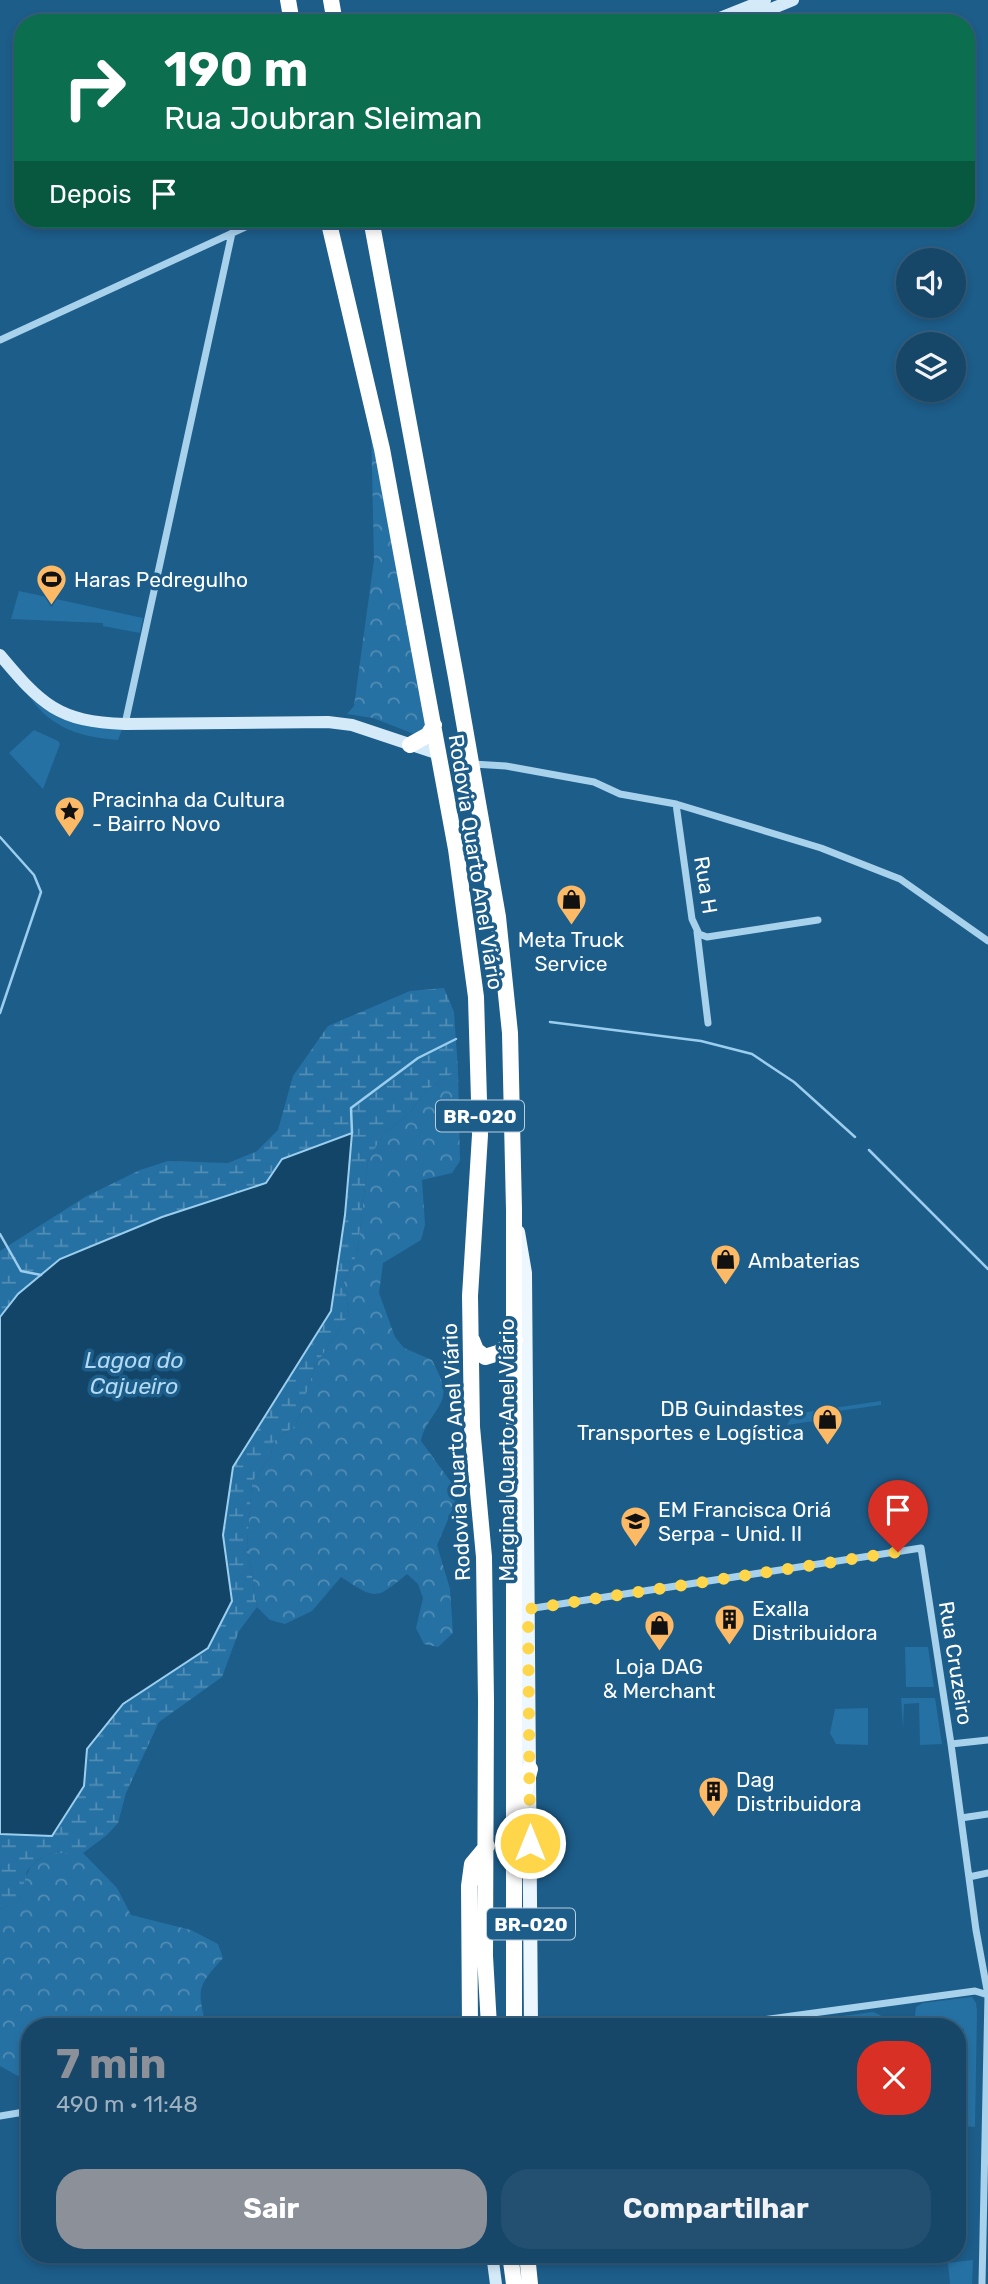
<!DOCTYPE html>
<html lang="pt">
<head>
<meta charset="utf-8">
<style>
  body { margin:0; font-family:Rubik,sans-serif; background:#235071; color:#f1f3f6; height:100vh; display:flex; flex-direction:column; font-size:26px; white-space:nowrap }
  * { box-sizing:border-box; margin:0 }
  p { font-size:23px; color:#9eb1c0 }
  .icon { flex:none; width:38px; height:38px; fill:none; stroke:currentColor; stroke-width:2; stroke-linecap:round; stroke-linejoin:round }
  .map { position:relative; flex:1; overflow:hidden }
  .panel { position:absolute; left:21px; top:2018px; width:945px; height:245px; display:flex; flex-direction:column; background:#164668; border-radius:28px; box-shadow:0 4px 10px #0003,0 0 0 2px #355e7c }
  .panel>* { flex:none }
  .hud { position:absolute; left:14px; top:14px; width:961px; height:214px; border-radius:28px; box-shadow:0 4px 10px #0003,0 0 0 2px #355e7c; background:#0b6e4f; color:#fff; overflow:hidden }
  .fabs { position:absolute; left:896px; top:248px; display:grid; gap:14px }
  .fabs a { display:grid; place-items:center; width:70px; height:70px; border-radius:50%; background:#164668; box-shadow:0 4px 10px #0003,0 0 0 2px #355e7c; font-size:35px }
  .pin { position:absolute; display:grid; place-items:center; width:60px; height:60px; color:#fff; margin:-72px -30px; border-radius:50% 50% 50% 0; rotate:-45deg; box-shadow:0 0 7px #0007 }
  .pin .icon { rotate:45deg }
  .me { position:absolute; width:77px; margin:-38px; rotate:0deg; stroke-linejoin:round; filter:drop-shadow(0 0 5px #0008) }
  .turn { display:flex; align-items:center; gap:24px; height:147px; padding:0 35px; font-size:32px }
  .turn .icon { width:91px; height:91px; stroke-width:2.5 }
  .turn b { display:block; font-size:49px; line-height:60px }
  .then { display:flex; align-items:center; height:66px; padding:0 35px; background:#0003; gap:14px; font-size:26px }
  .round { display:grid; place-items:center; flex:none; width:74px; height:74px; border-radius:28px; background:#235071 }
  .headline { display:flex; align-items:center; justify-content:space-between; height:119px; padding:0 35px }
  h1 { font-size:42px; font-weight:700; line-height:52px; color:#8c9099 }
  .action { display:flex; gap:14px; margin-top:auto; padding:14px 35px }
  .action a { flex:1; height:80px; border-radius:28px; background:#8c9099; color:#fff; font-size:28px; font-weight:700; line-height:80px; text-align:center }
  .action a+a { background:#235071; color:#f1f3f6 }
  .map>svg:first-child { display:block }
</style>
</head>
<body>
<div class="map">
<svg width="988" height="2284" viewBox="0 0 988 2284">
  <defs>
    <pattern id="forest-crowns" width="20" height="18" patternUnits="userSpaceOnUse" patternTransform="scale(1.75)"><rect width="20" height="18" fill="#2671a3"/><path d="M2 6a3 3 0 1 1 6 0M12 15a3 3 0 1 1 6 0" fill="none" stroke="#518db5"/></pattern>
    <pattern id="wetland-marsh" width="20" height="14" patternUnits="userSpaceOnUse" patternTransform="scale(1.75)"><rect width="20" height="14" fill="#2671a3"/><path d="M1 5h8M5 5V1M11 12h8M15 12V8" fill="none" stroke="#518db5"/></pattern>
  </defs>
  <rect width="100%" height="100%" fill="#1d5d8a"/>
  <!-- green -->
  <path fill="#2671a3" d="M19,591l124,27 -3,15 -37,-7v-3l-92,-4z
    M30,698l13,10 80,19 -5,13c-37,-3 -65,-11 -88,-42z
    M34,730l24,11 2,3 -17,45 -34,-36z
    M881,1401v4l-57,8 -3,7 -34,5 6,-11z
    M905,1647h23l6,40h-28z
    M901,1698h34l7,46 -22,1 -1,-42 -15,1 -1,24z
    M868,1708v37l-32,-1 -6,-11 5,-24z
    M972,1997l4,6 1,8 -2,116 -12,-1v-23l-5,-1 2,-33 3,-1 1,-39h-7v-3h-43l2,-19 7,-4z
    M873,2012l7,3 9,11h-54v-9z
    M973,2260l-1,24h-22l-2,-21z"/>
  <!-- forest -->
  <path fill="url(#forest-crowns)" d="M371,422l56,305 -13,7 -41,-16 -26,-4 7,-8 20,-146z
    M458,1070l2,91 -8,12 -30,7 3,45 -4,15 -38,23 -4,30 16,44 9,11 28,12c4,8 9,17 11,26 4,21 -18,32 -22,55l35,48 -1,14 -18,42 13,44 3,44 -15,14 -14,-3 -8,-16 7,-30 -5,-14 -11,-10c-32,27 -32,25 -66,3l-29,34 -27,13 -15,-4 -13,-13 -10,-61 5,-64 19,-26 2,-14 23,-17 19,-59 34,-52 -5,-32 13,-28 11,-93 15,-27 25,-19 18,-25z
    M51,1853h32l34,35 14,27 60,15 27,14 5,14c-26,29 -26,30 -17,68h-176v47l-12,3 -18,-10v-157l20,-9c6,-26 6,-35 31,-47z"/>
  <!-- wetland -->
  <path fill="url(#wetland-marsh)" d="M444,988l10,24 4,58 -32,20 -18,25 -25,19 -15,27 -11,93 -13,28 5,32 -34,52 -19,59 -23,17 -2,14 -19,26 -5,64 10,61 -18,24 -17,46 -63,45 -33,71 -8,30 -11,12 -24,18h-32l-13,7 -11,11 -7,29 -20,9v-75l52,2 32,-50 3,-37 36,-45 85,-56 24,-47 -9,-66 10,-68 98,-156 14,-96 7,-81 -70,25 -16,24 -104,34 -102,42 -42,35 -18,23v-66l85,-54 55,-27 28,-9 60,2 29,-12 21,-21 15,-54 35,-50 82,-35z"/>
  <!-- water -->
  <path fill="#134569" stroke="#9bceee" stroke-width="2" d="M352,1133l-7,82 -14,96 -98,156 -10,68 9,66 -24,47 -85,56 -36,45 -3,37 -32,50 -52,-2v-517l18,-23 42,-35 102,-42 104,-34 16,-24z"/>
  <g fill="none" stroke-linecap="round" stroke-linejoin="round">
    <!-- stream -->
    <path stroke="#9bceee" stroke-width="2.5" d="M0,837l34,38 7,17 -41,121
      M550,1022l151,19 51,13 42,28 61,55
      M352,1133l-1,-25 67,-50 38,-19
      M869,1150l119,119
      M0,1234l21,37 20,4"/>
    <!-- street -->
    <path stroke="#a8d1ec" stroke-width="7" d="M0,340l263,-121
      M125,724l107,-491
      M473,764l33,2 88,16 26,12 56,10 145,44 79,31 88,62
      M676,804l16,115 7,15 8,3 111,-17
      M697,932l11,91
      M528,1609l393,-61 30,196 25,186 12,65 -6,289
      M951,1744l37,-4
      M961,1818l27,-4
      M969,1877l19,-4
      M718,2026l257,-35 13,4
      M0,2116l30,-5"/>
    <!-- secondary -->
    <path stroke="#d4eaf9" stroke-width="12" d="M707,23l58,-23
      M737,23l56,-23
      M0,655c41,49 58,67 125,69l203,-2 24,3 87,29
      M492,2254l4,30"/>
    <!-- primary -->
    <path stroke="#edf7ff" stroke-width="14" d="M518,1232l7,41 6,753"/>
    <!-- highway -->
    <path stroke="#fff" stroke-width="16" d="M288,0l4,23
      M331,0l4,23
      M328,219l54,230 74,400 20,148 4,138 -10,161 2,131 12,130 2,144 -1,255 4,70
      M371,219l85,458 42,240 12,116 4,177v816
      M410,745l18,-10 6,-10
      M472,1340l4,10 9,7 13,-4 17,-13
      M520,1808l10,-39
      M470,2026l-1,-140 3,-22 15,-18
      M510,2254l4,30
      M527,2254l3,30"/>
  </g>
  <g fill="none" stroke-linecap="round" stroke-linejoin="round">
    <!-- route -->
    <path stroke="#ffd54a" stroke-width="12" stroke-dasharray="0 21.6" d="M530,1843l-2,-234 370,-57"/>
  </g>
  <!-- icons -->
  <defs>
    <symbol id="stadium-pin" viewBox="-11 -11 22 30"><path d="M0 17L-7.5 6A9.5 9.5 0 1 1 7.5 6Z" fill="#fcba66" stroke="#1d5d8a"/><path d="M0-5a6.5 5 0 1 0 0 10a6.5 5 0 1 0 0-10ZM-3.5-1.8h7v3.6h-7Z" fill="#111"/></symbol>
    <symbol id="sight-pin" viewBox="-11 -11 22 30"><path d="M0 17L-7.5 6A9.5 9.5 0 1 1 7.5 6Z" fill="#fcba66" stroke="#1d5d8a"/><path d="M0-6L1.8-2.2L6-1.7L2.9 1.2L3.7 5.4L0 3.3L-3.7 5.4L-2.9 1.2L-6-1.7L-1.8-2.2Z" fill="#111"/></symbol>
    <symbol id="shop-pin" viewBox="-11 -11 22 30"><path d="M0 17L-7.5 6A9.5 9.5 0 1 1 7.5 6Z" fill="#fcba66" stroke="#1d5d8a"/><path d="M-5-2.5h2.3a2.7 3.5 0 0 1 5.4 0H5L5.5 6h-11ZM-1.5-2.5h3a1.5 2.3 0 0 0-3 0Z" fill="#111"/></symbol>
    <symbol id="school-pin" viewBox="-11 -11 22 30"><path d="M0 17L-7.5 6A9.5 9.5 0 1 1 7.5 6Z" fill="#fcba66" stroke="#1d5d8a"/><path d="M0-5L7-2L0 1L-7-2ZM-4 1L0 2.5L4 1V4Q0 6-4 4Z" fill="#111"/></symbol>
    <symbol id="building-pin" viewBox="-11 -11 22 30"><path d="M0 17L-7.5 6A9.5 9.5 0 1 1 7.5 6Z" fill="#fcba66" stroke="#1d5d8a"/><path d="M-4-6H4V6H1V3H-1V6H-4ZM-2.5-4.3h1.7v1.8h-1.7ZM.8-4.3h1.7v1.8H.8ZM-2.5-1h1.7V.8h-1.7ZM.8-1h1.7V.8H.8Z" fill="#111"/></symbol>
  </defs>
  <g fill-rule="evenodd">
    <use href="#stadium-pin" x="34" y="562" width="35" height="47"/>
    <use href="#sight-pin" x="52" y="794" width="35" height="47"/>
    <use href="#shop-pin" x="554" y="882" width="35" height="47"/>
    <use href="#shop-pin" x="708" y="1242" width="35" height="47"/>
    <use href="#shop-pin" x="810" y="1402" width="35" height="47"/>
    <use href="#school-pin" x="618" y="1504" width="35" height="47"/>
    <use href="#building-pin" x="712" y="1602" width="35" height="47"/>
    <use href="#shop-pin" x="642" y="1608" width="35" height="47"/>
    <use href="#building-pin" x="696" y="1774" width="35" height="47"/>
  </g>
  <g text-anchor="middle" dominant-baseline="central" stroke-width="7" stroke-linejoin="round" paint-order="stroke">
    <!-- shield labels -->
    <g fill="#1d5d8a" stroke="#bbcedc" stroke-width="2">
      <rect x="436" y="1100.5" width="88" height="31" rx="5"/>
      <rect x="487" y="1908.5" width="88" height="31" rx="5"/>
    </g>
    <g font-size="19" font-weight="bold" fill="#fff">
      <text x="480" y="1116">BR-020</text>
      <text x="531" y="1924">BR-020</text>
    </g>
    <!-- poi labels -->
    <g font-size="21" fill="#fff" stroke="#1d5d8a" text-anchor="start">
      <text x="74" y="579">Haras Pedregulho</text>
      <text x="92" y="799">Pracinha da Cultura<tspan x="92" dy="24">- Bairro Novo</tspan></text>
      <text x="571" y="939" text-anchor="middle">Meta Truck<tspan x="571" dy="24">Service</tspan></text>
      <text x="748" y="1260">Ambaterias</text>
      <text x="804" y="1408" text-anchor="end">DB Guindastes<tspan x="804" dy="24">Transportes e Logística</tspan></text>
      <text x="658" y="1509">EM Francisca Oriá<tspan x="658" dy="24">Serpa - Unid. II</tspan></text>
      <text x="752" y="1608">Exalla<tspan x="752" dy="24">Distribuidora</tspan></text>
      <text x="659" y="1666" text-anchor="middle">Loja DAG<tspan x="659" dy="24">&amp; Merchant</tspan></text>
      <text x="736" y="1779">Dag<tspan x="736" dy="24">Distribuidora</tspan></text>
    </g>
    <!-- street labels -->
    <g font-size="21" fill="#fff" stroke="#1d5d8a">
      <text transform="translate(476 862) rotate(81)">Rodovia Quarto Anel Viário</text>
      <text transform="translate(706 885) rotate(81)">Rua H</text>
      <text transform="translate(506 1450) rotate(-90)">Marginal Quarto Anel Viário</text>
      <text transform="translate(456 1452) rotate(-93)">Rodovia Quarto Anel Viário</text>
      <text transform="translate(956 1663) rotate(81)">Rua Cruzeiro</text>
    </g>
    <!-- water labels -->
    <g font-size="23" font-style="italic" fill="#b3daf3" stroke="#1d5d8a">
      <text x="134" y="1360">Lagoa do<tspan x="134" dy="26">Cajueiro</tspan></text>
    </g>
  </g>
</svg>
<div class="fabs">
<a><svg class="icon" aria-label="sound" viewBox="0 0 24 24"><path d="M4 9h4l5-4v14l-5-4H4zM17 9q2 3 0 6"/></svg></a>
<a><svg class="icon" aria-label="layers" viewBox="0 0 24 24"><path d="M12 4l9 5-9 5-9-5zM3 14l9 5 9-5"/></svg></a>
</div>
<div class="pin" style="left:898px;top:1552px;background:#d93025"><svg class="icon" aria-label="arrive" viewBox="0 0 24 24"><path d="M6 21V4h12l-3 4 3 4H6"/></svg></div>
<svg class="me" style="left:530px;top:1843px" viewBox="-20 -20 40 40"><circle r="17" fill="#ffd54a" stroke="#fff" stroke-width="3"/><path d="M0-11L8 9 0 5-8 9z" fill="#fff"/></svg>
<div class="hud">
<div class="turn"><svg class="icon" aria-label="right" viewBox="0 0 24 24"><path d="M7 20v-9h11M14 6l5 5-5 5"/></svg><div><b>190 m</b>Rua Joubran Sleiman</div></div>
<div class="then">Depois<svg class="icon" aria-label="arrive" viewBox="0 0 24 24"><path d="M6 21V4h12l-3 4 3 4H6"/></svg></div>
</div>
<section class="panel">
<div class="headline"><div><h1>7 min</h1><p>490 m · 11:48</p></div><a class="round" style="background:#d93025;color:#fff"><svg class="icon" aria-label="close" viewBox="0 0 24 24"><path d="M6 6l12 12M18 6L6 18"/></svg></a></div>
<div class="action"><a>Sair</a><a>Compartilhar</a></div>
</section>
</div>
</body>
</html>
